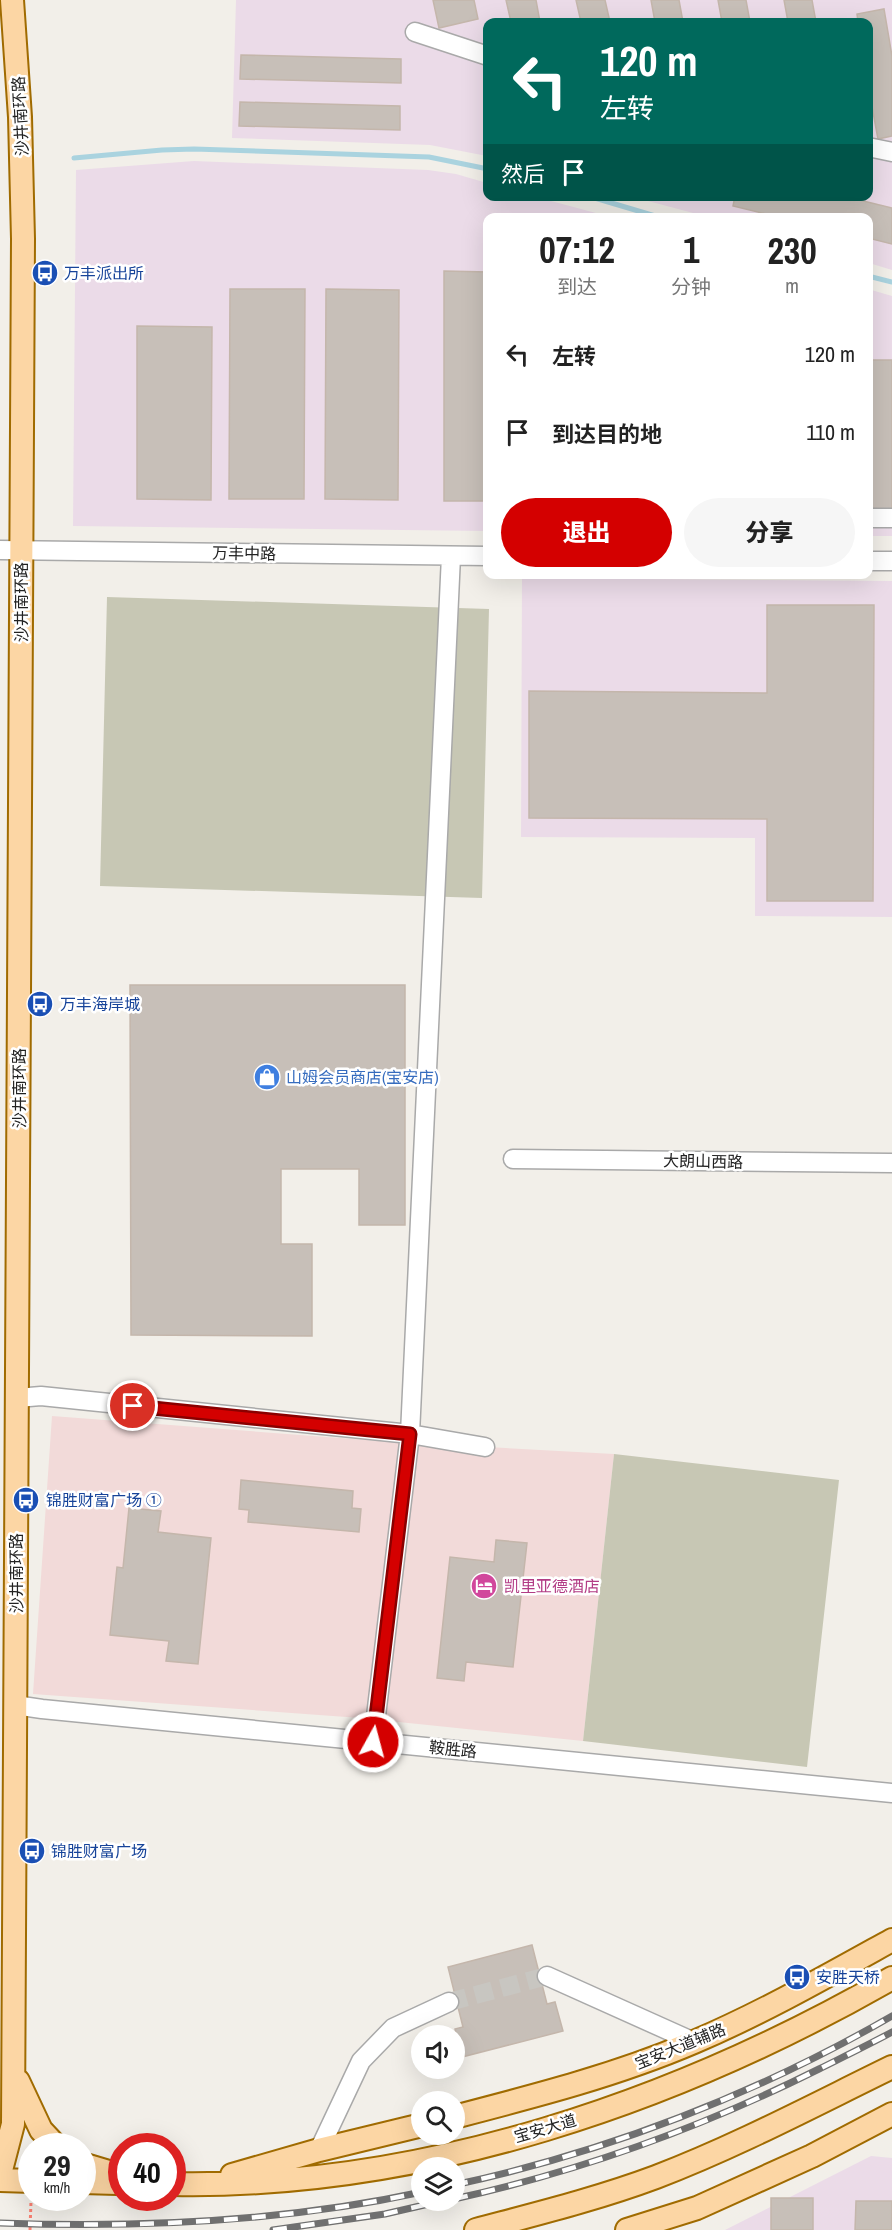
<!DOCTYPE html>
<html lang="zh">
<head>
<meta charset="utf-8">
<style>
  body { margin:0; font-family:"Archivo Narrow","Noto Sans SC",sans-serif; background:#f6f6f6; color:#222; height:100vh; display:flex; flex-direction:column; font-size:22px; white-space:nowrap }
  * { box-sizing:border-box; margin:0 }
  p { font-size:20px; color:#767676 }
  .icon { flex:none; width:33px; height:33px; fill:none; stroke:currentColor; stroke-width:2; stroke-linecap:round; stroke-linejoin:round }
  .map { position:relative; flex:1; overflow:hidden }
  .details { position:absolute; left:483px; top:213px; width:390px; height:366px; display:flex; flex-direction:column; background:#fff; border-radius:12px; box-shadow:0 6px 24px #0002 }
  .details>* { flex:none }
  .banner { position:absolute; left:483px; top:18px; width:390px; height:183px; border-radius:12px; box-shadow:0 6px 24px #0002; background:#00695c; color:#fff; overflow:hidden }
  .fabs { position:absolute; left:411px; top:2025px; display:grid; gap:12px }
  .fabs a { display:grid; place-items:center; width:54px; height:54px; border-radius:50%; background:#fff; box-shadow:0 6px 24px #0002; font-size:30px }
  .speed { position:absolute; left:18px; top:2133px; display:flex; gap:12px; font-size:30px; font-weight:700; text-align:center }
  .speed>* { display:grid; place-content:center; width:78px; height:78px; border-radius:50%; background:#fff; box-shadow:0 6px 24px #0002; line-height:1 }
  .speed small { font-size:15px; font-weight:400 }
  .speed .limit { border:9px solid #d22; background:#fff; color:#111 }
  .pin { position:absolute; display:grid; place-items:center; width:51px; height:51px; color:#fff; margin:-26px; border:3px solid #fff; border-radius:50%; box-shadow:0 2px 6px #0007 }
  .me { position:absolute; width:66px; margin:-33px; rotate:7deg; stroke-linejoin:round; filter:drop-shadow(0 0 4px #0008) }
  .turn { display:flex; align-items:center; gap:21px; height:126px; padding:0 18px; font-size:27px }
  .turn .icon { width:78px; height:78px; stroke-width:2.5 }
  .turn b { display:block; font-size:42px; line-height:51px }
  .then { display:flex; align-items:center; height:57px; padding:0 18px; background:#0003; gap:12px; font-size:22px }
  .eta { display:flex; justify-content:space-evenly; align-items:center; height:102px; text-align:center }
  .eta b { font-size:36px; font-weight:800; line-height:42px }
  .button { display:flex; gap:12px; margin-top:auto; padding:12px 18px }
  .button a { flex:1; height:69px; border-radius:36px; background:#d40000; color:#fff; font-size:24px; font-weight:800; line-height:69px; text-align:center }
  .button a+a { background:#f6f6f6; color:#222 }
  ul { padding:0; list-style:none }
  li { display:flex; align-items:center; gap:18px; height:78px; padding:0 18px }
  li div { flex:1 }
  li b { display:block; font-size:22px }
  li em { font-style:normal }
  .map>svg:first-child { display:block }
</style>
</head>
<body>
<div class="map">
<svg width="892" height="2230" viewBox="0 0 892 2230">
  <rect width="100%" height="100%" fill="#f2efe9"/>
  <!-- commercial -->
  <path fill="#f2dad9" d="M52,1416l327,25 235,13 -31,287 -223,-23 -327,-24z"/>
  <!-- industrial -->
  <path fill="#ebdbe8" d="M236,0h656v270l-23,-7 -1,-45 -160,-1 -75,-20 235,-1v-174h-380l-1,134 -57,-11 -198,-7z
    M194,161l234,9 28,4 31,9 1,13 48,1 75,20 -123,1 -1,313 -414,-5 3,-356z
    M868,289l24,7v240h-23z
    M522,578l370,3v336l-137,-1v-78l-234,-1z
    M871,2156l21,2v72h-167z"/>
  <!-- construction -->
  <path fill="#c7c7b4" d="M107,597l382,12 -7,289 -382,-12z
    M614,1454l225,26 -32,287 -224,-26z"/>
  <g fill="none" stroke-linecap="round" stroke-linejoin="round">
    <!-- stream -->
    <path stroke="#aad3df" stroke-width="5" d="M74,158l88,-8 32,-1 235,8 59,12
      M588,196l74,22
      M868,276l24,6"/>
  </g>
  <!-- building -->
  <path fill="#c7bfb8" stroke="#c4b6ab" stroke-width="1.5" d="M433,0h41l4,19 -39,9z
    M506,0h30l4,22h-29z
    M576,0h29l5,22h-29z
    M651,0h28l4,22h-28z
    M718,0h28l4,22h-28z
    M784,0h28l4,22h-28z
    M884,9l8,47v80l-14,3 -10,-54v-63h-10l-1,-8z
    M241,55l160,4v24l-161,-4z
    M240,102l160,4v24l-161,-4z
    M735,196h108l49,12v36l-24,-6v-20h-85l-50,-12z
    M444,271l44,1v229h-44z
    M230,289h75l-1,210h-75z
    M326,289l73,1 -1,210 -73,-1z
    M137,326l75,1 -1,173 -74,-1z
    M868,360h24v149l-24,-1z
    M767,605h107l-1,296h-106v-82l-238,-1v-127l238,2z
    M130,985h275v240h-46v-56h-78v75h31v92l-181,-1z
    M241,1480l112,11 -1,17 9,1 -2,23 -111,-10 1,-12 -10,-1z
    M129,1508l32,3 -3,21 53,6 -13,126 -32,-3 3,-20 -59,-6 7,-68 6,1z
    M496,1540l31,3 -14,124 -47,-5 -2,19 -27,-3 13,-121 44,5z
    M532,1945l15,59 8,-2 8,29 -101,26 -7,-28 8,-2 -15,-60z
    M771,2198h42v32h-42z
    M856,2201h36v29h-37z"/>
  <g fill="none" stroke-linecap="round" stroke-linejoin="round">
    <!-- minor-tunnel -->
    <path stroke="#c8c6c1" stroke-width="18" stroke-dasharray="18 9" stroke-linecap="butt" d="M449,2002l98,-26"/>
    <defs>
      <path id="minor" d="M415,32l73,24
        M868,147l24,5
        M868,518h24
        M0,550l488,6
        M868,561h24
        M513,1159l379,4
        M17,1398l24,-2 369,38 75,13
        M15,1705l27,4 850,84
        M373,1741l37,-307 41,-878
        M547,1976l147,66
        M319,2150l42,-89 32,-33 56,-26"/>
      <path id="major" d="M18,2081l23,49 15,16
        M454,2117c81,-21 163,-42 240,-75 68,-29 133,-66 198,-102
        M82,2164l40,12
        M0,2174l13,-50 10,-1885 -3,-122 -8,-117
        M232,2175l87,-25 103,-25
        M0,2180l32,1
        M82,2182l35,1
        M172,2184c251,5 504,-82 720,-206
        M476,2230c60,-16 121,-31 180,-53 81,-31 158,-72 236,-110
        M627,2230l70,-22 115,-52 80,-42"/>
    </defs>
    <!-- minor casing -->
    <use href="#minor" stroke="#a9a9a9" stroke-width="21"/>
    <!-- major casing -->
    <use href="#major" stroke="#a06b00" stroke-width="26"/>
    <!-- path -->
    <path stroke="#fa8072" stroke-width="3" stroke-dasharray="3 3" stroke-linecap="butt" d="M30,2230l1,-29"/>
    <!-- minor -->
    <use href="#minor" stroke="#fff" stroke-width="18"/>
    <!-- major -->
    <use href="#major" stroke="#fcd6a4" stroke-width="22"/>
    <defs>
      <path id="rail" d="M454,2185c153,-33 303,-91 438,-169
        M454,2199c127,-28 249,-72 365,-130 24,-12 49,-24 73,-37
        M0,2223c141,5 284,-1 422,-31
        M273,2230l112,-16 61,-14"/>
    </defs>
    <!-- rail casing -->
    <use href="#rail" stroke="#707070" stroke-width="7"/>
    <!-- rail -->
    <use href="#rail" stroke="#fff" stroke-width="4.5" stroke-dasharray="14" stroke-linecap="butt"/>
  </g>
  <g fill="none" stroke-linecap="round" stroke-linejoin="round">
    <defs>
      <path id="route" d="M133,1406l277,28 -37,308"/>
    </defs>
    <!-- route casing -->
    <use href="#route" stroke="#8a0000" stroke-width="15"/>
    <!-- route -->
    <use href="#route" stroke="#d40000" stroke-width="10"/>
  </g>
  <!-- icons -->
  <defs>
    <symbol id="bus-disc" viewBox="-11 -11 22 22"><circle r="9.5" fill="#1a4fb4" stroke="#fff"/><path d="M-5-6H5V4H4V6H2V4H-2V6H-4V4H-5ZM-3.5-4V0h7V-4ZM-3.5 1.2v1.5H-2V1.2ZM2 1.2v1.5H3.5V1.2Z" fill="#fff"/></symbol>
    <symbol id="shop-disc" viewBox="-11 -11 22 22"><circle r="9.5" fill="#3f7fe0" stroke="#fff"/><path d="M-5-2.5h2.3a2.7 3.5 0 0 1 5.4 0H5L5.5 6h-11ZM-1.5-2.5h3a1.5 2.3 0 0 0-3 0Z" fill="#fff"/></symbol>
    <symbol id="hotel-disc" viewBox="-11 -11 22 22"><circle r="9.5" fill="#d1479c" stroke="#fff"/><path d="M-6-4.5h1.5V1H6V5H4.5V3h-9V5H-6ZM-4 0a1.8 1.8 0 1 1 3.6 0ZM.5 0V-2.5h3Q6-2.5 6 0Z" fill="#fff"/></symbol>
  </defs>
  <g fill-rule="evenodd">
    <use href="#bus-disc" x="30" y="258" width="30" height="30"/>
    <use href="#bus-disc" x="25" y="989" width="30" height="30"/>
    <use href="#shop-disc" x="252" y="1062" width="30" height="30"/>
    <use href="#bus-disc" x="11" y="1485" width="30" height="30"/>
    <use href="#hotel-disc" x="469" y="1571" width="30" height="30"/>
    <use href="#bus-disc" x="17" y="1836" width="30" height="30"/>
    <use href="#bus-disc" x="782" y="1962" width="30" height="30"/>
  </g>
  <g text-anchor="middle" dominant-baseline="central" stroke-width="5" stroke-linejoin="round" paint-order="stroke">
    <!-- street labels -->
    <g font-size="16" fill="#222" stroke="#fff">
      <text transform="translate(20 116) rotate(-93)">沙井南环路</text>
      <text transform="translate(244 553) rotate(1)">万丰中路</text>
      <text transform="translate(21 602) rotate(-90)">沙井南环路</text>
      <text transform="translate(19 1088) rotate(-90)">沙井南环路</text>
      <text transform="translate(703 1161) rotate(1)">大朗山西路</text>
      <text transform="translate(16 1573) rotate(-90)">沙井南环路</text>
      <text transform="translate(453 1749) rotate(6)">鞍胜路</text>
      <text transform="translate(680 2046) rotate(-22)">宝安大道辅路</text>
      <text transform="translate(545 2128) rotate(-16)">宝安大道</text>
    </g>
    <!-- transit labels -->
    <g font-size="16" fill="#164399" stroke="#fff" text-anchor="start">
      <text x="64" y="273">万丰派出所</text>
      <text x="60" y="1004">万丰海岸城</text>
      <text x="46" y="1500">锦胜财富广场 ①</text>
      <text x="51" y="1851">锦胜财富广场</text>
      <text x="816" y="1977">安胜天桥</text>
    </g>
    <!-- shop labels -->
    <g font-size="16" fill="#366cbe" stroke="#fff" text-anchor="start">
      <text x="286" y="1077">山姆会员商店(宝安店)</text>
    </g>
    <!-- hotel labels -->
    <g font-size="16" fill="#b23c85" stroke="#fff" text-anchor="start">
      <text x="504" y="1586">凯里亚德酒店</text>
    </g>
  </g>
</svg>
<div class="fabs">
<a><svg class="icon" aria-label="sound" viewBox="0 0 24 24"><path d="M4 9h4l5-4v14l-5-4H4zM17 9q2 3 0 6"/></svg></a>
<a><svg class="icon" aria-label="search" viewBox="0 0 24 24"><circle cx="10" cy="10" r="6"/><path d="M15 15l6 6"/></svg></a>
<a><svg class="icon" aria-label="layers" viewBox="0 0 24 24"><path d="M12 4l9 5-9 5-9-5zM3 14l9 5 9-5"/></svg></a>
</div>
<div class="speed"><div>29<small>km/h</small></div><div class="limit">40</div></div>
<div class="pin" style="left:133px;top:1406px;background:#d93025"><svg class="icon" aria-label="arrive" viewBox="0 0 24 24"><path d="M6 21V4h12l-3 4 3 4H6"/></svg></div>
<svg class="me" style="left:373px;top:1742px" viewBox="-20 -20 40 40"><circle r="17" fill="#d40000" stroke="#fff" stroke-width="3"/><path d="M0-11L8 9 0 5-8 9z" fill="#fff"/></svg>
<div class="banner">
<div class="turn"><svg class="icon" aria-label="left" viewBox="0 0 24 24"><path d="M17 20v-9H6M10 6l-5 5 5 5"/></svg><div><b>120 m</b>左转</div></div>
<div class="then">然后<svg class="icon" aria-label="arrive" viewBox="0 0 24 24"><path d="M6 21V4h12l-3 4 3 4H6"/></svg></div>
</div>
<section class="details">
<div class="eta">
<div><b>07:12</b><p>到达</p></div>
<div><b>1</b><p>分钟</p></div>
<div><b>230</b><p>m</p></div>
</div>
<ul>
<li><svg class="icon" aria-label="left" viewBox="0 0 24 24"><path d="M17 20v-9H6M10 6l-5 5 5 5"/></svg><div><b>左转</b></div><em>120 m</em></li>
<li><svg class="icon" aria-label="arrive" viewBox="0 0 24 24"><path d="M6 21V4h12l-3 4 3 4H6"/></svg><div><b>到达目的地</b></div><em>110 m</em></li>
</ul>
<div class="button"><a>退出</a><a>分享</a></div>
</section>
</div>
</body>
</html>
